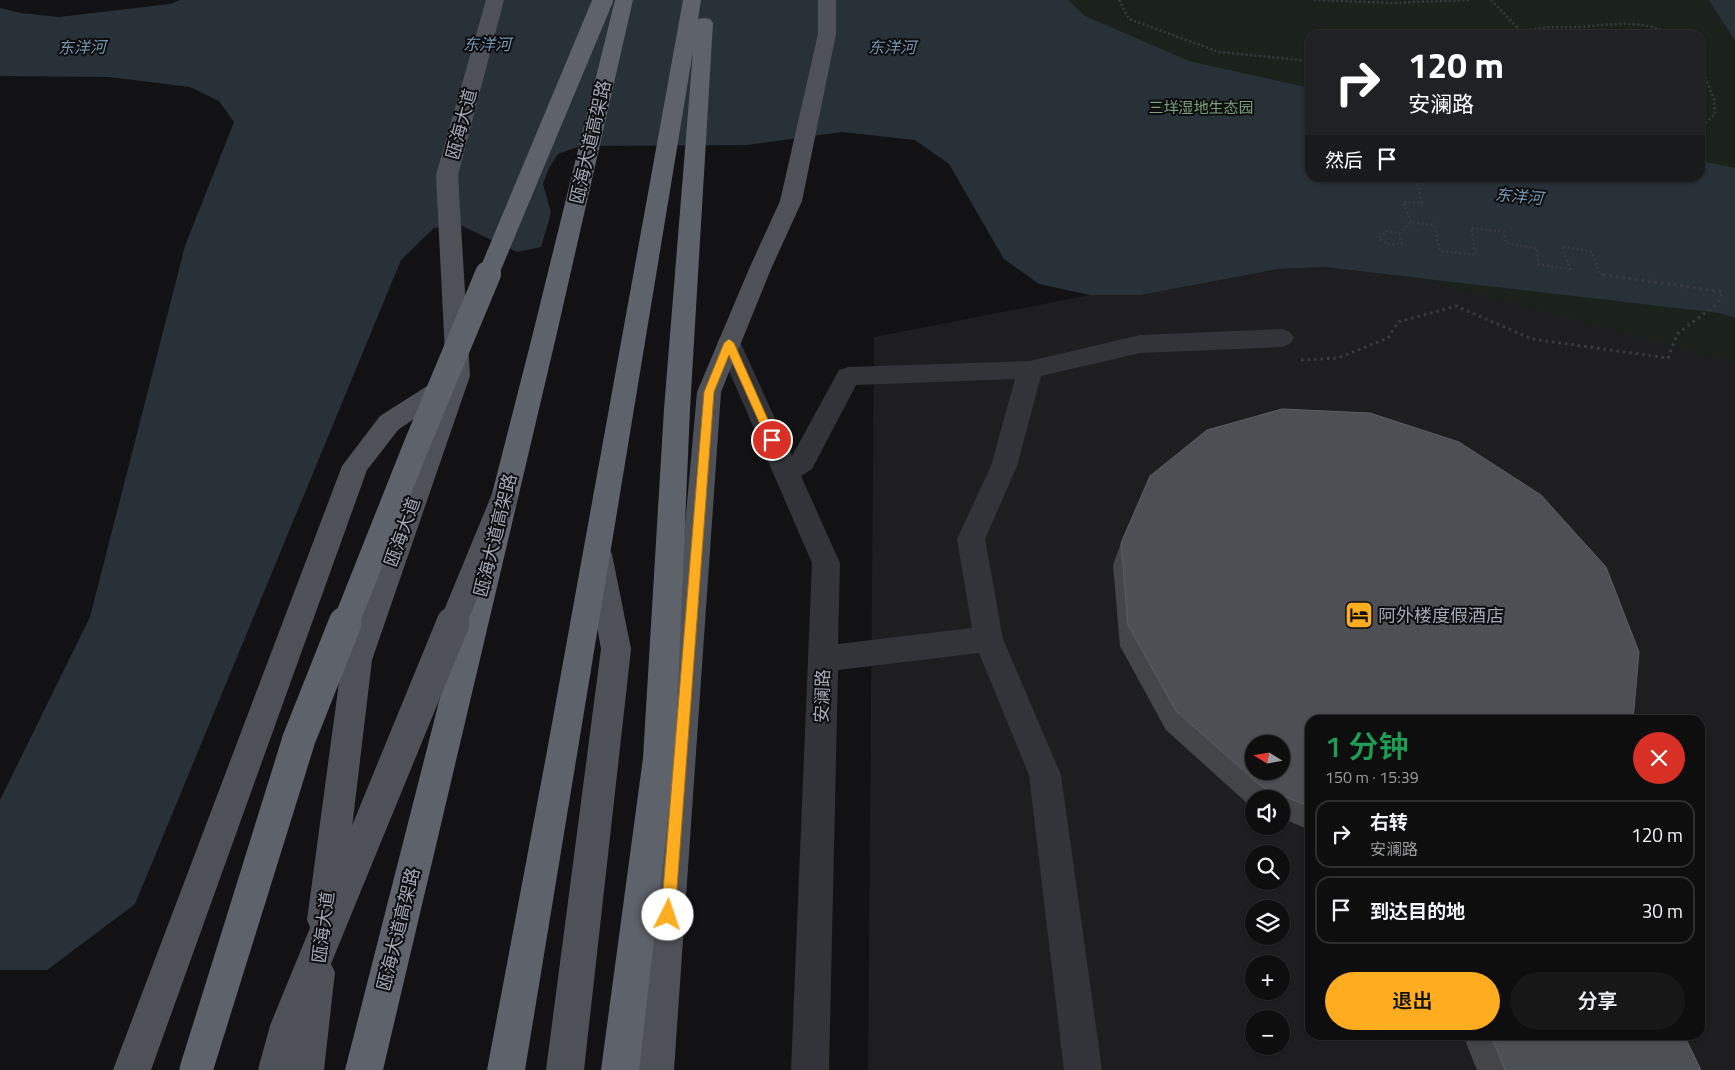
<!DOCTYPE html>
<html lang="zh">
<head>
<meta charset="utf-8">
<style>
  body { margin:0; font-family:"Titillium Web","Noto Sans SC",sans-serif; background:#171718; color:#f1f3f6; height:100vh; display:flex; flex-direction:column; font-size:19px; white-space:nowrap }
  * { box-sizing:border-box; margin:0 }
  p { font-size:16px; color:#9b9c9e }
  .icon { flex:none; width:28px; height:28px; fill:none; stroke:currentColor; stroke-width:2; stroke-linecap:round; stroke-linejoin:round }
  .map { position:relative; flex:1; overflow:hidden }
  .sheet { position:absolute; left:1305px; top:715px; width:400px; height:325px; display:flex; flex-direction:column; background:#0e0e0f; border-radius:15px; box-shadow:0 1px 4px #0004,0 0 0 1px #2e2e2f }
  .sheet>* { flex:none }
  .banner { position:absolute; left:1305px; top:30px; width:400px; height:152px; border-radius:15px; box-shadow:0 1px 4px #0004,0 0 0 1px #2e2e2f; background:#202124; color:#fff; overflow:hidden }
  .needle { width:32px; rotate:281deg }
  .tools { position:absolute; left:1245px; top:735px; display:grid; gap:10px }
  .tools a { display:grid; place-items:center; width:45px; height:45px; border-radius:50%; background:#0e0e0f; box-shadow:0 1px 4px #0004,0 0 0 1px #2e2e2f; font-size:25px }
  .pin { position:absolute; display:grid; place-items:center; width:42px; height:42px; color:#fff; margin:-21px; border:2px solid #fff; border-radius:50%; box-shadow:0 1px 5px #0007 }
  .me { position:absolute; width:55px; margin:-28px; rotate:4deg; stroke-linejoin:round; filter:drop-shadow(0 0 4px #0008) }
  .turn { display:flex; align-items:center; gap:18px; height:105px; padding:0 20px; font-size:22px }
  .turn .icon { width:65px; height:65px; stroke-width:2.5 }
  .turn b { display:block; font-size:35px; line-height:42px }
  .then { display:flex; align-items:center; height:48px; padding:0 20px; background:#0003; gap:10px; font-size:19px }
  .round { display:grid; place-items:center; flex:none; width:52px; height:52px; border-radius:26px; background:#171718 }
  .head { display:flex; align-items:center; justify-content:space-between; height:85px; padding:0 20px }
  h1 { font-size:30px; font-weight:600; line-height:38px; color:#1e9e55 }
  .button { display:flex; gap:10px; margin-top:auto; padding:10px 20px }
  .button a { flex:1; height:58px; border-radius:30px; background:#feac20; color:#111; font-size:20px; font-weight:600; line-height:58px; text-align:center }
  .button a+a { background:#171718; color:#f1f3f6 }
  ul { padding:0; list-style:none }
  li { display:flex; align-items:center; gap:15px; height:68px; margin:0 10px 8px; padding:0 10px; border:2px solid #2e2e2f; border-radius:15px }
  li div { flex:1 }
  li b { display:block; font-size:19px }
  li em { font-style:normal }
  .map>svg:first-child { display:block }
</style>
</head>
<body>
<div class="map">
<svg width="1735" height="1070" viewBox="0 0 1735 1070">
  <rect width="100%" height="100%" fill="#121214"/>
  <!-- built -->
  <path fill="#1e1e21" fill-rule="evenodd" d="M1324,267l396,46 15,5v752h-867l6,-733 216,-42h51l137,-26zM1310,720h390v315h-390zM1254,744h27v27h-27zM1254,799h27v27h-27zM1254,854h27v27h-27zM1254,909h27v27h-27zM1254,964h27v27h-27zM1254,1019h27v27h-27z"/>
  <!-- green -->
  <path fill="#1a221b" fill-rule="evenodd" d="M933,0h802v363l-787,-213zM1310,35h390v143h-390z"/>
  <!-- water -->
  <path fill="#283138" d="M180,0h888l17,16 104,45 121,27v90h390v-17l35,7v150l-15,-5 -396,-46 -46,2 -137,26h-51l-51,-11 -35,-25 -55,-95 -34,-24 -73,-8 -95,13 -167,1 -22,8 -9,14 -6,16 8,29 -10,34 -24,5 -57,-27 -26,3 -33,32 -266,644 -88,66h-47v-170l90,-183 95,-371 49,-124 -15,-21 -29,-14 -81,-10 -109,-1v-68l21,5 38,4 111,-13z
    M1709,0h26v41z"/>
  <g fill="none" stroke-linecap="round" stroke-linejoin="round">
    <!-- path-far1 -->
    <path stroke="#393b40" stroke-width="2.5" stroke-dasharray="2 2.5" stroke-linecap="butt" d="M1119,0l10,19 90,33 91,9
      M1314,0l78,3 77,-3
      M1491,0l30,31v4
      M1521,33c19,-8 37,-5 57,-6 33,-2 64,-9 94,8
      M1700,65l14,34 1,15 -15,14
      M1411,222l-8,-20 19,1 -6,-25
      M1386,231l13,2 3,10 -11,2 -12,-6z
      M1399,233l12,-11 23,3 6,26 36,4 -5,-27 33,4 2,11 31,6 1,15 32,5 -8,-23 30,6 7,22 6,1"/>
    <!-- path -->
    <path stroke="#393b40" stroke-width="3" stroke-dasharray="2.5 4" stroke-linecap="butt" d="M1301,360l37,-2 50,-20 10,-16 58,-16 76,33 136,19 9,-24 40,-30 6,-12 -124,-18"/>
    <!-- minor -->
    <path fill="#333439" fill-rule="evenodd" d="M1282,329l8,3 4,6 -4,6 -8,3 -142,6 -99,23 -24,90 -32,73 18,100 58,136 41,295h-38l-35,-295 -50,-122 -141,17 -9,400h-38l21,-507 -95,-220 3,-6 9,-3 9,3 54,119 47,-86 9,-3 182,-6 110,-26zM1015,379l-24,87 -34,73 15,89 -134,16 2,-81 -39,-87 11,-7 44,-84z"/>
    <!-- major -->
    <path fill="#4f5158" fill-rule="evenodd" d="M486,0h18l-46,175 12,201 -98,284 -31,260 -5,12 -12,5 -12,-5 -5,-12 35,-260 93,-256 -37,26 -31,40 -216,600h-38l229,-604 38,-50 66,-42 -10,-199z
      M818,0h18v34l-34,167 -31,68 -50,123 -47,678h-38l61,-678 52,-123 31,-68 38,-167z
      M598,542l10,4 4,8 19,95 -47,421h-38l55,-421 -17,-95 4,-8z
      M317,954l12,6 6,12 -11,98h-38l13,-98 6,-12z"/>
    <!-- highway -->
    <path fill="#5e626a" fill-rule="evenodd" d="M615,0h18l-77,337 -173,733h-38l187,-733z
      M683,0h18l-3,19 6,-1 6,1 3,4 -23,386 -15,349 -36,312h-38l42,-312 21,-349 29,-358 -168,1019h-38l60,-319z"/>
    <!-- major-bridge-far1 -->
    <path stroke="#4f5158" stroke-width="26" d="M452,625l52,-126"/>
    <!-- major-bridge -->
    <path stroke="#4f5158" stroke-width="33" d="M275,1070l11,-40 167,-407"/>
    <!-- highway-bridge-far2 -->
    <path stroke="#5e626a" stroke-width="20" d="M488,275l115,-275"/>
    <!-- highway-bridge-far1 -->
    <path stroke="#5e626a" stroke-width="26" d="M345,625l72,-181 71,-170"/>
    <!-- highway-bridge -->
    <path stroke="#5e626a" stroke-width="33" d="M196,1070l103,-331 46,-116"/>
  </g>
  <!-- wall -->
  <path fill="#434549" d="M1121,543l189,177v110l-29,-12v-19h-27v7l-6,-2 -82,-74 -46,-84 -7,-81z
    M1463,1035h221l17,35h-224z"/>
  <!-- building -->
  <path fill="#4d4f55" stroke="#5b5d64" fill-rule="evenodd" d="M1282,409l88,4 89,29 82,53 65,72 33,85 -6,68h-323v87l-48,-20 -86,-76 -48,-86 -7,-82 29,-67 57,-46zM1254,744h27v27h-27z
    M1491,1035h193l17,35h-196z"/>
  <!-- route -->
  <path fill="#feac20" stroke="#a57015" d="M729,339l5,4 43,97 -1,2h-8l-39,-87 -15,37 -39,523 -2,5 -5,2 -5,-2 -2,-5 43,-523 20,-49z"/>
  <!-- icons -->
  <defs>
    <symbol id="hotel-square" viewBox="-11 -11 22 22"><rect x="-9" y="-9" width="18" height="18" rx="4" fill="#feac20" stroke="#0d0d0f"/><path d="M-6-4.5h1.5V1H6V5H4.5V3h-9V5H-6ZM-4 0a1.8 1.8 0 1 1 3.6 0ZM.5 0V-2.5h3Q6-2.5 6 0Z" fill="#111"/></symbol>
  </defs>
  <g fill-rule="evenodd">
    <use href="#hotel-square" x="1343" y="599" width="32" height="32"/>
  </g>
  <g text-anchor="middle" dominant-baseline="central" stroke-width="4" stroke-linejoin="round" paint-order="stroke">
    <!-- far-park labels -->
    <g font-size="15" fill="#78a279" stroke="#0d0d0f">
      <text x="1201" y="107">三垟湿地生态园</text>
    </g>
    <!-- far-water labels -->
    <g font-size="16" font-style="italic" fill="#7699b3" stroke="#0d0d0f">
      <text x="487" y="44">东洋河</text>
      <text transform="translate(82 47) rotate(-1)">东洋河</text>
      <text x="892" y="47">东洋河</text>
      <text transform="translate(1519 196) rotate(5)">东洋河</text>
    </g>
    <!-- street labels -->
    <g font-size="18" fill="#a2a9b5" stroke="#0d0d0f">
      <text transform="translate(461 124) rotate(-75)">瓯海大道</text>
      <text transform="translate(590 142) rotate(-77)">瓯海大道高架路</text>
      <text transform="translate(402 532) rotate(-70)">瓯海大道</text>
      <text transform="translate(495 535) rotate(-76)">瓯海大道高架路</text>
      <text transform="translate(822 696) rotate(-88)">安澜路</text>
      <text transform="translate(323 927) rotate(-83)">瓯海大道</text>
      <text transform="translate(398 929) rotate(-76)">瓯海大道高架路</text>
    </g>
    <!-- poi labels -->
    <g font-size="18" fill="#a2a9b5" stroke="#0d0d0f" text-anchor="start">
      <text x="1378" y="615">阿外楼度假酒店</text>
    </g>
  </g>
</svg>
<div class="tools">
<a><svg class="needle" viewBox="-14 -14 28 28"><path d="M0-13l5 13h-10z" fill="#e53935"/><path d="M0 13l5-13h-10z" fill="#9b9c9e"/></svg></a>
<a><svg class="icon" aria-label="sound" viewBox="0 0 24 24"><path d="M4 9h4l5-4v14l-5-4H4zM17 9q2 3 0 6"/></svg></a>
<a><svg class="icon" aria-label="search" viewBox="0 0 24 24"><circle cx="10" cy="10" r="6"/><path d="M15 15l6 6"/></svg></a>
<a><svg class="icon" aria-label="layers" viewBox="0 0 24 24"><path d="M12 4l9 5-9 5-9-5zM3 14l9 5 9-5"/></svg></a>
<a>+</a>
<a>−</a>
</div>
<div class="pin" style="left:772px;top:440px;background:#d93025"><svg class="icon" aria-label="arrive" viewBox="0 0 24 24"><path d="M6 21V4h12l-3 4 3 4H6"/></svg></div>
<svg class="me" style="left:668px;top:915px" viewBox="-20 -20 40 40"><circle r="19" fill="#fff"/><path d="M0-13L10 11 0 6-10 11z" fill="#feac20"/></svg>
<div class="banner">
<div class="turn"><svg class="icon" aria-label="right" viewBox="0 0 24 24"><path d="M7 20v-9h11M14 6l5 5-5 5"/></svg><div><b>120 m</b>安澜路</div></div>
<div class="then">然后<svg class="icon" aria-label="arrive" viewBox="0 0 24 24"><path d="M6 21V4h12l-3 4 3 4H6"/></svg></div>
</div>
<section class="sheet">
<div class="head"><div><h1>1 分钟</h1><p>150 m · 15:39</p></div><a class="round" style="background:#d93025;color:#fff"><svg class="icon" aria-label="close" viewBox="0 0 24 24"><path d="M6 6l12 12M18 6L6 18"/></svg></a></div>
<ul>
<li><svg class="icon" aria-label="right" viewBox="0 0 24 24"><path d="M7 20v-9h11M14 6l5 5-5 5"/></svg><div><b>右转</b><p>安澜路</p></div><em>120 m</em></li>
<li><svg class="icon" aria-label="arrive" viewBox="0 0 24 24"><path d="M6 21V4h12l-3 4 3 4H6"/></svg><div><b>到达目的地</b></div><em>30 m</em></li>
</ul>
<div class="button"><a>退出</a><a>分享</a></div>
</section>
</div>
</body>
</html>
